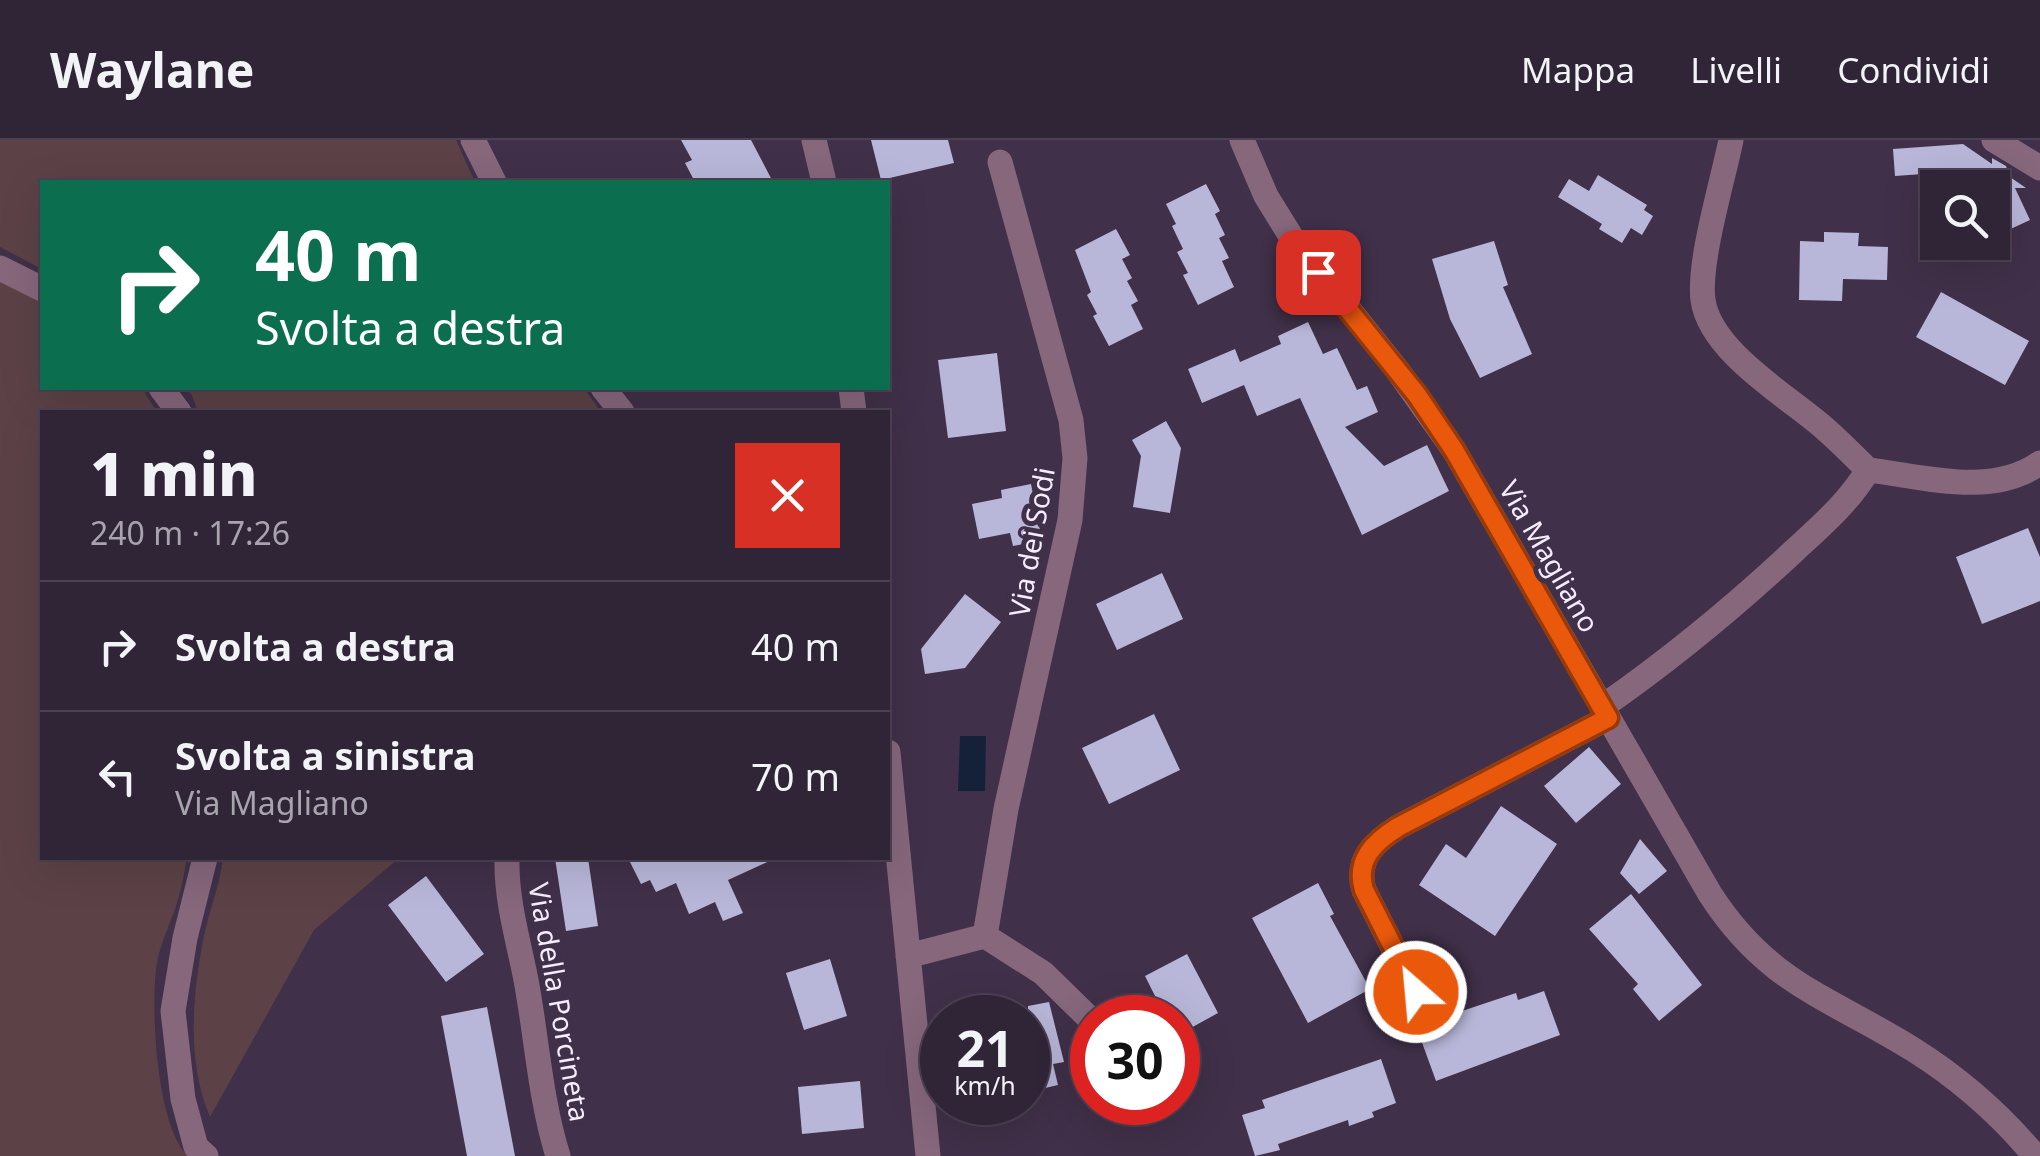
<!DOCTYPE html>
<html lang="it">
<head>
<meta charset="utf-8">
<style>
  body { margin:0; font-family:"Noto Sans",sans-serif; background:#3c3042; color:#f1f3f6; height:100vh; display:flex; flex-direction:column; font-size:38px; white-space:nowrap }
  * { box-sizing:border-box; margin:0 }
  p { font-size:32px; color:#a8a4ad }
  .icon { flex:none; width:55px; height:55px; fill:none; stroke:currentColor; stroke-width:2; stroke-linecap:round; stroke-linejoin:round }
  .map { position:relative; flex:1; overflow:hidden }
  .details { position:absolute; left:40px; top:270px; width:850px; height:450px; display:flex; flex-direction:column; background:#302437; border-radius:0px; box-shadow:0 10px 40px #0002,0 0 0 2px #4b4152 }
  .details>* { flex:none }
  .hud { position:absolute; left:40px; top:40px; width:850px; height:210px; border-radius:0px; box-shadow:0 10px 40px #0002,0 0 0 2px #4b4152; background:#0b6e4f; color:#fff; overflow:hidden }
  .controls { position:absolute; left:1920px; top:30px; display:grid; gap:20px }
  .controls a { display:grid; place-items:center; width:90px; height:90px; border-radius:0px; background:#302437; box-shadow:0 10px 40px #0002,0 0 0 2px #4b4152; font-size:50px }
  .speed { position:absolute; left:920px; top:855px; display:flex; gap:20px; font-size:50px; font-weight:700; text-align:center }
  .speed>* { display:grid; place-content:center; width:130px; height:130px; border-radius:50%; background:#302437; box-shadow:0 10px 40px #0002,0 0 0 2px #4b4152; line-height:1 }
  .speed small { font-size:25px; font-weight:400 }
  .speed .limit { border:15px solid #d22; background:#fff; color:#111 }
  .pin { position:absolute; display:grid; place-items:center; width:85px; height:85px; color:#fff; margin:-42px; border-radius:20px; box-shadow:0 5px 15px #0006 }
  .me { position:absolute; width:110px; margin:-55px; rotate:333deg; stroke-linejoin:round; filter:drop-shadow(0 0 8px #0008) }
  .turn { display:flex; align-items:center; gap:35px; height:210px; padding:0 50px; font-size:45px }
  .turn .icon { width:130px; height:130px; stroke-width:2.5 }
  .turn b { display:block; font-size:70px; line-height:85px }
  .round { display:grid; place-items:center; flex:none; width:105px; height:105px; border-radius:0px; background:#3c3042 }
  .overview { display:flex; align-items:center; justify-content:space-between; height:170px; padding:0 50px }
  h1 { font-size:60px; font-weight:800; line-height:75px }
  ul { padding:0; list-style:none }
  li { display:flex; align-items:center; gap:30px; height:130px; padding:0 50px; border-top:2px solid #4b4152 }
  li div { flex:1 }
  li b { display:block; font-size:38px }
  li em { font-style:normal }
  header { display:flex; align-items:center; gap:60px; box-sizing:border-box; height:140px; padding:0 50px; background:#302437; border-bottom:2px solid #4b4152 }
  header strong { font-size:48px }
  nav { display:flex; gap:55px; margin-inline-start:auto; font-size:35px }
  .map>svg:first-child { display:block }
</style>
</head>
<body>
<header>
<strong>Waylane</strong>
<nav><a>Mappa</a><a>Livelli</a><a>Condividi</a></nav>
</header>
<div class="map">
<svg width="2040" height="1016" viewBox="0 0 2040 1016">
  <rect width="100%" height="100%" fill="#403049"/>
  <!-- green -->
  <path fill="#5c4247" d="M0,0h456l19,42h-433v87l-42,-22z
    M0,138l42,23v87h100l13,21 1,3h-114v446h145c-3,15 -5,30 -10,45 -6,19 -16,39 -20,59 -7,42 -1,165 31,194h-188z
    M185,248h399l17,24h-403l-6,-17z
    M223,718h176l-85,72 -104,187c-23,-54 -18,-119 -7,-176 5,-28 17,-55 20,-83z"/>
  <!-- water -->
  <path fill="#142138" d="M960,596h26l-1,55h-27z"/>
  <!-- building -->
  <path fill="#b8b7d9" d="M681,0h70l22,42h-78l-10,-19 7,-3z
    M871,0h77l6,23 -73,17z
    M1963,4l29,20v-6l14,8 4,11 16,11h-11l15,32 -28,13 -10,-20v-25h-20l-21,-16 -56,4 -2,-27z
    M1598,35l49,30 -3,5 9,6 -11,19 -11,-7 -9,15 -23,-14 3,-5 -44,-27 11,-18 20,12z
    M1206,44l14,27 -5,3 10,21 -6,3 10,20 -7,3 12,26 -36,18 -15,-30 5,-2 -11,-21 6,-3 -11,-23 4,-2 -10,-20z
    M1116,89l14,26 -8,4 10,19 -5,3 11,20 -7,4 12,24 -34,17 -16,-30 4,-2 -10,-19 4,-3 -16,-42z
    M1824,92l35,1 -1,13 30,1 -1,33 -44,-1 -1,22 -43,-1 1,-59 24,1z
    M1494,101l14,44 -5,2 29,67 -52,24 -30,-59 -18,-60z
    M1941,152l88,49 -24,44 -89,-48z
    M1308,182l15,32 14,-6 20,42 10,-4 11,26 -33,15 39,39 43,-21 22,46 -87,44 -62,-137 -43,18 -13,-31 -42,18 -14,-34 47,-20 5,13 41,-18 -3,-8z
    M997,213l9,78 -58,7 -10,-78z
    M1166,281l15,27 -11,65 -37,-6 8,-51 -9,-16z
    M1031,344l11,56 -29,6 -3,-13 -31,6 -7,-35 30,-6 -1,-8z
    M2028,388l12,29v44l-58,23 -26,-67z
    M1162,433l21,46 -66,31 -21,-46z
    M965,454l36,28 -36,46 -40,6 -4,-25z
    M1154,574l26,56 -71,34 -27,-56z
    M1589,607l32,37 -45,39 -32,-37z
    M1501,666l56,38 -62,92 -76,-51 27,-41 20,14z
    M1640,699l27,32 -28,23 -19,-21z
    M555,718h33l10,68 -32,5z
    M628,718h148l-48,22 15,33 -20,8 -8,-19 -26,12 -13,-31 -20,9 -6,-12 -9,4z
    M426,736l58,78 -38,28 -58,-77z
    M1318,743l16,31 -4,2 40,73 -62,34 -56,-105z
    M1631,754l71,91 -43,36 -26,-32 5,-5 -49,-55z
    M1187,814l31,59 -40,22v-17h-12l-21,-42z
    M830,819l17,57 -43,14 -18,-57z
    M1544,851l16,44 -124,46 -16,-44 22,-8 -4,-10 78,-26 2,7z
    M1049,862l15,60 -11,2 5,21 -30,7v-86z
    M487,867l28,149h-48l-26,-140z
    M1381,919l15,44 -24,9 2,5 -25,9 -1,-6 -70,24 2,6 -25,6 -13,-41 23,-7 -3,-8z
    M860,941l4,47 -62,6 -4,-47z"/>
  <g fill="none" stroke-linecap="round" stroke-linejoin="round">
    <!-- minor -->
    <path stroke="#86677c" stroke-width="25" d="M473,0l21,42
      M814,0l10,42
      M1242,0l24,56 26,42 106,133 56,79 256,444c58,90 119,103 204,156 46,29 86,64 121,106
      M1731,0c-8,40 -33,122 -28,160 7,51 83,95 120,127 15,13 30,28 45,43
      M1994,0l46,28
      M603,248l19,24
      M851,248l3,24
      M1602,567c69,-48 132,-100 193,-157 27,-25 54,-48 73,-80 55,6 122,28 172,-7
      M888,612l40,404
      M507,718c-1,42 11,81 19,122 11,59 14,118 32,176
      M985,796l21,-127 64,-289 5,-62 -4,-38 -71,-258
      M908,816l77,-20 58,37 49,48
      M1416,853l-52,-103c-9,-30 10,-48 34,-63l210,-109"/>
    <!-- tertiary -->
    <path stroke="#86677c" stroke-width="25" d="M0,128l42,21
      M161,248l18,24
      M205,718l-20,80 -12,73 10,88 13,48 10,9"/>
  </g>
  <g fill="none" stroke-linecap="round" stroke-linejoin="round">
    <defs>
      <path id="route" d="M1318,132l99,123 37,55 154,268 -210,109c-24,15 -43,33 -34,63l52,102"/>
    </defs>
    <!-- route casing -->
    <use href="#route" stroke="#983908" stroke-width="25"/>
    <!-- route -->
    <use href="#route" stroke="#ea580c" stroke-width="18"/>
  </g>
  <g text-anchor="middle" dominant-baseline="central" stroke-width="10" stroke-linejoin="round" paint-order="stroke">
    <!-- street labels -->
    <g font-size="28" fill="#f5ecfc" stroke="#403049">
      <text transform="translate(1031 402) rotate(-80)">Via dei Sodi</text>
      <text transform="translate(1550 416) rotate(60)">Via Magliano</text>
      <text transform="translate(560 862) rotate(80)">Via della Porcineta</text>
    </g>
  </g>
</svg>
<div class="controls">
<a><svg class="icon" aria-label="search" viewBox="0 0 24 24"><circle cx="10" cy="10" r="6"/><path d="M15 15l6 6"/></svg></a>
</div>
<div class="speed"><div>21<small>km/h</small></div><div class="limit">30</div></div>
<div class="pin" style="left:1318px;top:132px;background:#d93025"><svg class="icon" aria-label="arrive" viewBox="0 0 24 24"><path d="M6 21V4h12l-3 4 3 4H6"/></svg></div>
<svg class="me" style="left:1416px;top:852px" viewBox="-20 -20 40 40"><circle r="17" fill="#ea580c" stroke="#fff" stroke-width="3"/><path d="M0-11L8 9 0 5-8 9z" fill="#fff"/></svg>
<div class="hud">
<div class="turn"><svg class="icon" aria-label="right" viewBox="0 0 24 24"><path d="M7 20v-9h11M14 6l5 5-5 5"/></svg><div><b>40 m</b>Svolta a destra</div></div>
</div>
<section class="details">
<div class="overview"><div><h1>1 min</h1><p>240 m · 17:26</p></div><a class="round" style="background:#d93025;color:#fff"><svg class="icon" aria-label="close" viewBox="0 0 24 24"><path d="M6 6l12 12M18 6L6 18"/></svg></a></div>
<ul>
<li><svg class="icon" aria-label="right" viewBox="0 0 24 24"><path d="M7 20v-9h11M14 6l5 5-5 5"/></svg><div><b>Svolta a destra</b></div><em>40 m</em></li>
<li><svg class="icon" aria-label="left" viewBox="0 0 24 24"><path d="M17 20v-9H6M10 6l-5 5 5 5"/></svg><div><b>Svolta a sinistra</b><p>Via Magliano</p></div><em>70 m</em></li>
</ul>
</section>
</div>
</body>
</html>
